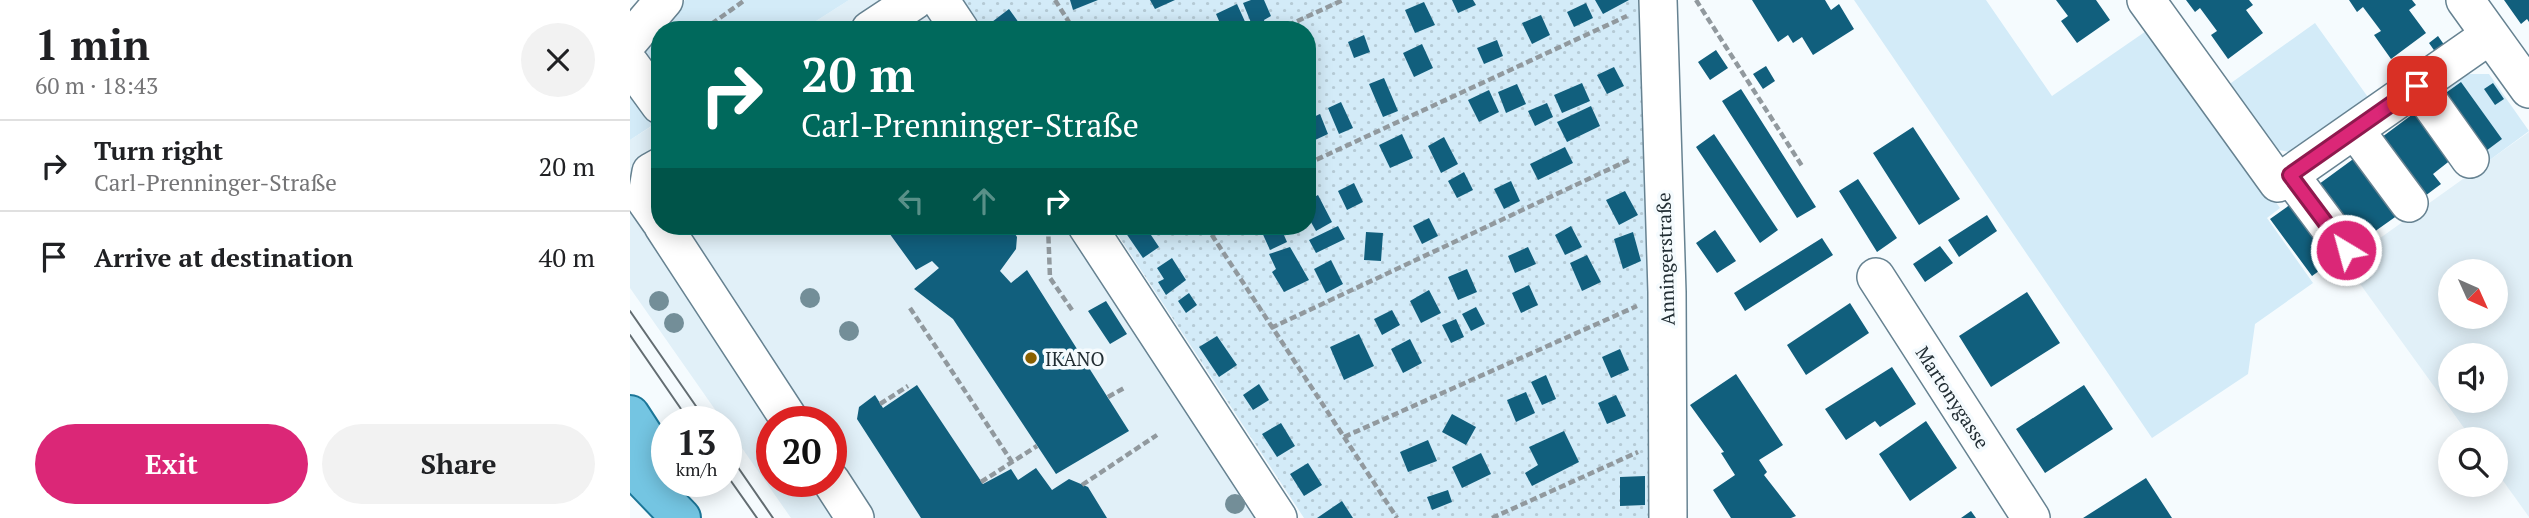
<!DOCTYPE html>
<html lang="en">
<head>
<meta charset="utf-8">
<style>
  body { margin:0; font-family:"PT Serif",serif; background:#f2f2f2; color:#202124; height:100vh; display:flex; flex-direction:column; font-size:26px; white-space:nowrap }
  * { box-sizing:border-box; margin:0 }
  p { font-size:23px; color:#757577 }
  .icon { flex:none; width:38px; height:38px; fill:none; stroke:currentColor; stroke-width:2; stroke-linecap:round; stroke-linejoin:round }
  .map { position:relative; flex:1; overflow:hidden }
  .side { display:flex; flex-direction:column; background:#fff; width:630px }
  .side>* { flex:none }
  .guide { position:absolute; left:21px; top:21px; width:665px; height:214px; border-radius:28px; box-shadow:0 4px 18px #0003; background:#00695c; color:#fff; overflow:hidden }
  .needle { width:46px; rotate:135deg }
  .controls { position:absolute; left:1808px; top:259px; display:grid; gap:14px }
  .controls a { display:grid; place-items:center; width:70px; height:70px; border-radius:50%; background:#fff; box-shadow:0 4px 18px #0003; font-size:35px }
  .speed { position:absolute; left:21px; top:406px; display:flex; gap:14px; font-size:35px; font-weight:700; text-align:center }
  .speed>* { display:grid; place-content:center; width:91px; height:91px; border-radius:50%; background:#fff; box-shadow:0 4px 18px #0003; line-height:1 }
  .speed small { font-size:18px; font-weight:400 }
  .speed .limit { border:10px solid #d22; background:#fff; color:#111 }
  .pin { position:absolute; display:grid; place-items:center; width:60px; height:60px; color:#fff; margin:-30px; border-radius:14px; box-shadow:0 4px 10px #0006 }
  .me { position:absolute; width:77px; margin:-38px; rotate:323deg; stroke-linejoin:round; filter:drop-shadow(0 0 5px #0008) }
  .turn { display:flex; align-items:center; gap:24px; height:147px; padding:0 35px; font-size:32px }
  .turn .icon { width:91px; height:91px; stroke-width:2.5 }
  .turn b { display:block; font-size:49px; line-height:60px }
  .lanes { display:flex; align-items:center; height:66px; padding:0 35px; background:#0003; justify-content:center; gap:35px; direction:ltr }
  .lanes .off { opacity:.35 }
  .round { display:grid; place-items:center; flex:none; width:74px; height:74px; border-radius:37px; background:#f2f2f2 }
  .head { display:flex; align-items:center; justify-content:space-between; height:119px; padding:0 35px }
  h1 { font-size:42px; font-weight:800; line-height:52px }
  .cta { display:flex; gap:14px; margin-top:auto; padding:14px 35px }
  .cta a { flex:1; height:80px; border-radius:42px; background:#db2777; color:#fff; font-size:28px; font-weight:800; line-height:80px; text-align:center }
  .cta a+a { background:#f2f2f2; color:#202124 }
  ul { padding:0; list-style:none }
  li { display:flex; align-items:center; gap:21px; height:91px; padding:0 35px; border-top:2px solid #e0e0e0 }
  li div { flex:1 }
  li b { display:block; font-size:26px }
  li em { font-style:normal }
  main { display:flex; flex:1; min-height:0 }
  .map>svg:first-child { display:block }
</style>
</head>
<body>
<main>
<section class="side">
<div class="head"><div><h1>1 min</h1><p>60 m · 18:43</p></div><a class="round"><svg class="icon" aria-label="close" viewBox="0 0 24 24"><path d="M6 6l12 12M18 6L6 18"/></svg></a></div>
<ul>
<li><svg class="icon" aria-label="right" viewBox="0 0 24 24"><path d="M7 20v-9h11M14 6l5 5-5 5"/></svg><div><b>Turn right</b><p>Carl-Prenninger-Straße</p></div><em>20 m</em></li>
<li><svg class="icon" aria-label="arrive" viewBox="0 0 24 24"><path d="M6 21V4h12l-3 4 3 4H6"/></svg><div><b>Arrive at destination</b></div><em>40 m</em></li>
</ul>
<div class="cta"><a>Exit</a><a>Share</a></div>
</section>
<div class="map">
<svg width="1899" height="518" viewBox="0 0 1899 518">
  <defs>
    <pattern id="park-dots" width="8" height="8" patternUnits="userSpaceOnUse" patternTransform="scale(1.75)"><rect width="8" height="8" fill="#d3ebf8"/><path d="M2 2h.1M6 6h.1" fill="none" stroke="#b5cad5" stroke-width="1.8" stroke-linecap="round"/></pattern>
  </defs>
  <rect width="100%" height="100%" fill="#f5fbfe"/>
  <!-- built -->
  <path fill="#e1f0f8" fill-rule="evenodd" d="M219,0h91l20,30h-158z
    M30,121v105h427l190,292h-486l-161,-230v-148zM142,422h59v59h-59z
    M1899,132v385l-33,-46v-32h-24l-127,-176zM1820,271h46v46h-46zM1820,355h46v46h-46z"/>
  <!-- grass -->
  <path fill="#d3ebf8" d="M55,0h164l-47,30h-136z
    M1224,0h132l66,96 100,-69 128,181 -13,10 46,65 -58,41 -7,50 -96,64z
    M1685,23l55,77 -75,53 -27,-5 -44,-60z
    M30,35v45l-21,-29z
    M1833,74h26l40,57 -42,31 -5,-8 20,-15 -41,-56 -21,14 -3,-4z
    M1,88l22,37 -23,15v-51z"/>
  <!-- park -->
  <path fill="url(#park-dots)" d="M333,0h680l9,213 -4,305h-344l-192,-292h195v-196h-324z"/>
  <!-- building -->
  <path fill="#115f7d" d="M440,0h28l-25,10z
    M520,0h25l-20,9z
    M621,0h13l7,16 -7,4 2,7 -12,3 -11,-27z
    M822,0h21l3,5 -18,8z
    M965,0h34l-26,14z
    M1122,0h73l6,10 8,-6 15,25 -41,26 -11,-18 -9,6 -5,-8 -10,7z
    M1426,0h40l14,20 -33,23 -16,-22 7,-5z
    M1556,0h63l4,5 -7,5 17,23 -35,26 -17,-24 6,-4 -17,-23 -5,4z
    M1719,0h63l4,5 -7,5 17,23 -35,26 -17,-24 7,-4 -18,-24 -6,5z
    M1874,0h25v22l-2,-3 -6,5z
    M794,2l11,23 -20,8 -10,-23z
    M956,3l7,15 -19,9 -7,-15z
    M607,4l10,22 -9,4h-15l-7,-16z
    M379,9l15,21h-33l-3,-5z
    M911,15l9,20 -18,9 -10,-21z
    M734,35l6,17 -16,6 -6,-16z
    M1808,36l7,10 -9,7 -7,-10z
    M867,40l6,16 -19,8 -7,-16z
    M792,44l11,24 -19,9 -11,-24z
    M1086,50l12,18 -18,12 -12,-18z
    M1136,66l9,15 -12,8 -10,-15z
    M984,67l10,19 -17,8 -10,-19z
    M754,78l14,33 -15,6 -14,-33z
    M1831,82l41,57 -20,15 -42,-57z
    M952,83l8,18 -28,12 -8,-18z
    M1863,83l11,16 -9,6 -11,-16z
    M887,84l9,20 -20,9 -8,-21z
    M1111,89l75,118 -19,11 -75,-117z
    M859,90l10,22 -20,10 -11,-22z
    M711,102l12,26 -14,6 -11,-26z
    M917,103l6,14 -18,9 -7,-15z
    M961,106l9,20 -33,16 -10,-20z
    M1787,111l35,48 -19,15 8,10 -20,15 -43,-59z
    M690,114l8,20 -13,6 -8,-20z
    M1283,127l47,72 -41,26 -46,-72z
    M772,134l11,24 -23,10 -11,-23z
    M1084,134l64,96 -18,13 -64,-96z
    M814,137l14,27 -17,9 -13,-27z
    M935,147l8,16 -35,17 -8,-16z
    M1726,157l42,58 -41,29 -42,-57z
    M834,172l9,18 -16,8 -9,-17z
    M1228,179l39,59 -20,14 -38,-61z
    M881,181l9,20 -16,8 -10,-20z
    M724,183l9,19 -16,8 -9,-19z
    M995,191l13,24 -19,10 -13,-25z
    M688,195l14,27 -16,9 -9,-16v-14z
    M1661,204l42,57 -21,15 -42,-57z
    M1357,215l10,16 -38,26 -11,-17z
    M799,218l9,18 -16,8 -9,-18z
    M254,226h126l7,11 -1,12 -16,22 11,12 16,-13 102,161 -73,43 -103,-155 -39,-30 25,-21 -7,-7 -16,9z
    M491,226h24l14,21 -16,11z
    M635,226h15l7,16 -17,8 -10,-22z
    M708,226l7,13 -29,14 -7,-13z
    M941,226l11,21 -17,8 -10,-20z
    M1085,230l21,31 -19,12 -21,-30z
    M736,232l17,1 -2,28 -17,-1z
    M1003,232l8,29 -18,8 -9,-30z
    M1192,238l11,17 -88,56 -11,-18z
    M1310,246l13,17 -28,19 -12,-18z
    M660,247l19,33 -25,12 -12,-20 4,-3 -7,-15z
    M898,247l8,17 -21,9 -7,-17z
    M957,255l14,27 -19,9 -12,-28z
    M542,258l14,22 -20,15 -8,-13 6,-3 -7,-11z
    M701,260l12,24 -17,9 -12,-24z
    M837,269l10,23 -19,8 -10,-23z
    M899,285l9,20 -17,8 -9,-20z
    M799,290l12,23 -20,10 -11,-22z
    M1397,292l33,51 -69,44 -32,-51z
    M559,293l8,12 -11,8 -8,-12z
    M476,301l21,33 -17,10 -22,-33z
    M1220,303l19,30 -63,42 -19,-30z
    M846,307l9,17 -14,7 -9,-17z
    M762,310l8,15 -18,10 -8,-16z
    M826,319l8,18 -13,6 -9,-18z
    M729,334l15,32 -30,14 -14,-33z
    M587,336l20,29 -18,12 -20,-30z
    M780,339l12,24 -19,10 -12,-24z
    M990,349l9,21 -18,8 -9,-21z
    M1262,367l24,37 -36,23 -5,-6 -29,19 -21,-31z
    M1106,374l47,71 -24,15 8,12 -3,3 32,41 -5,2h-60l-18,-28 22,-15 -14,-22 3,-1 -34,-47z
    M916,375l10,24 -14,6 -11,-23z
    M629,384l10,16 -16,10 -10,-15z
    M287,385l66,99 28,-15 7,11 18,-12 16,22 17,-11 19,8 19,31h-186l-64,-99 2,-12 16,-12 8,13z
    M1454,385l29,44 -68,44 -29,-44z
    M896,392l9,21 -19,9 -9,-22z
    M986,395l10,21 -19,8 -9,-21z
    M822,414l24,13 -10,18 -24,-13z
    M1296,421l31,47 -47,33 -31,-47z
    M651,423l14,23 -18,11 -15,-23z
    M934,431l15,31 -47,24 -7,-13 13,-8 -9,-18z
    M798,440l9,21 -29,11 -8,-20z
    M851,453l10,21 -29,14 -10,-21z
    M678,463l14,22 -18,11 -14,-22z
    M1015,476v29l-25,1v-29z
    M1516,478l26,40h-89z
    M818,490l4,12 -20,8 -5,-13z
    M712,501l11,17h-36z
    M1341,511l5,7h-15z"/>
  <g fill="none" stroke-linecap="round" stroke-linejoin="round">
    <defs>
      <path id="minor" d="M310,0l20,30
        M1028,0l9,292 1,226
        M1516,0l132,183 212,-148
        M1835,0l64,89
        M240,30l45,-30
        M0,40l34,-40
        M0,64l30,41
        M1788,86l52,73
        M1725,130l54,73
        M30,167l-9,5 -5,29 14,20
        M1660,175l56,75
        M33,226l128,196
        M457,226l191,292
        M1246,277l155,241
        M201,481l24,37"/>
      <path id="major" d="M0,415l37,57
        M0,465l51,53"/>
    </defs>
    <!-- minor casing -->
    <use href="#minor" stroke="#668291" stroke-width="40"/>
    <!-- major casing -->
    <use href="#major" stroke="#1b7698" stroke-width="42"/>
    <!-- path -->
    <path stroke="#91999e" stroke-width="4.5" stroke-dasharray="7 3.5" stroke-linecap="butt" d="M425,0l19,30
      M1066,0l106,166
      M73,30l42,-30
      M648,30l65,-30
      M677,164l320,-148
      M418,226l2,52 22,32
      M576,226l191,292
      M280,308l102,154
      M641,328l360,-169
      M478,397l16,-9
      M250,404l28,-18
      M714,437l293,-131
      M351,482l56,-36
      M452,485l75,-50
      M862,518l146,-66"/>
    <!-- minor -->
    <use href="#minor" stroke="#fff" stroke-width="37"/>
    <!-- major -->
    <use href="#major" stroke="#74c5e2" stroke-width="38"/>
    <!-- tram -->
    <path stroke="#636d72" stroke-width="2" d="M0,311l77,111
      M0,335l60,87
      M96,450l47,68
      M96,474l31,44"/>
  </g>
  <!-- trees -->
  <g fill="#738e98">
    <circle cx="180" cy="298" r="10"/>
    <circle cx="29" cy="301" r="10"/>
    <circle cx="44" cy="323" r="10"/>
    <circle cx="219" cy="331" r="10"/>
    <circle cx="605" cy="504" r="10"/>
  </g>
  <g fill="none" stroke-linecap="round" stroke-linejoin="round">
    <defs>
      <path id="route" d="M1716,250l-56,-75 127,-89"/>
    </defs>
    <!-- route casing -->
    <use href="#route" stroke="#8e194d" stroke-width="18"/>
    <!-- route -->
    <use href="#route" stroke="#db2777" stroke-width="12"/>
  </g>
  <!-- markers -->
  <circle fill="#896000" stroke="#f5fbfe" stroke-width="2.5" cx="401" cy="358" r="7"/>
  <g text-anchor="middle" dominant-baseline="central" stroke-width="7" stroke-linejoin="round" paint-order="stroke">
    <!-- street labels -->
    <g font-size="19" fill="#212d33" stroke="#f5fbfe">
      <text transform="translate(1035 259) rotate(-92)">Anningerstraße</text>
      <text transform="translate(1323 397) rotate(57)">Martonygasse</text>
    </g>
    <!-- poi labels -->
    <g font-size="19" fill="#212d33" stroke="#f5fbfe" text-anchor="start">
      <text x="415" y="358">IKANO</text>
    </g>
  </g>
</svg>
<div class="controls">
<a><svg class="needle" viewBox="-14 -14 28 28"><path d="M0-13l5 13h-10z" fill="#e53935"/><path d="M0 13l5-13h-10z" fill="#757577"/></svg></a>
<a><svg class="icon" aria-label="sound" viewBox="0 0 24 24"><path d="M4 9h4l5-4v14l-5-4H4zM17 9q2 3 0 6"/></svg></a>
<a><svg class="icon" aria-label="search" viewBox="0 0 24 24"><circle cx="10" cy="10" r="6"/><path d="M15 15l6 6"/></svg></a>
</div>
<div class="speed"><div>13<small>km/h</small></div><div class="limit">20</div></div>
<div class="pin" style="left:1787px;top:86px;background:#d93025"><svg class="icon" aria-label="arrive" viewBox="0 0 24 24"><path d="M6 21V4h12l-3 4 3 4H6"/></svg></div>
<svg class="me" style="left:1716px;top:250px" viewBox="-20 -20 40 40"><circle r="17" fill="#db2777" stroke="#fff" stroke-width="3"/><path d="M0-11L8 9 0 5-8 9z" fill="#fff"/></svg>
<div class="guide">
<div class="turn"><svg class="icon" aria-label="right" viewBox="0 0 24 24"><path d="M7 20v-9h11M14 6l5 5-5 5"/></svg><div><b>20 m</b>Carl-Prenninger-Straße</div></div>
<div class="lanes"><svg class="icon off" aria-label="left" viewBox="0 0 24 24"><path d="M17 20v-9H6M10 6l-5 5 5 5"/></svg><svg class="icon off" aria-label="ahead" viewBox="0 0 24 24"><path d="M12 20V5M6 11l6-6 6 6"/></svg><svg class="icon" aria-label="right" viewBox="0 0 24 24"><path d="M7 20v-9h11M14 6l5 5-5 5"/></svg></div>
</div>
</div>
</main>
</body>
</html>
